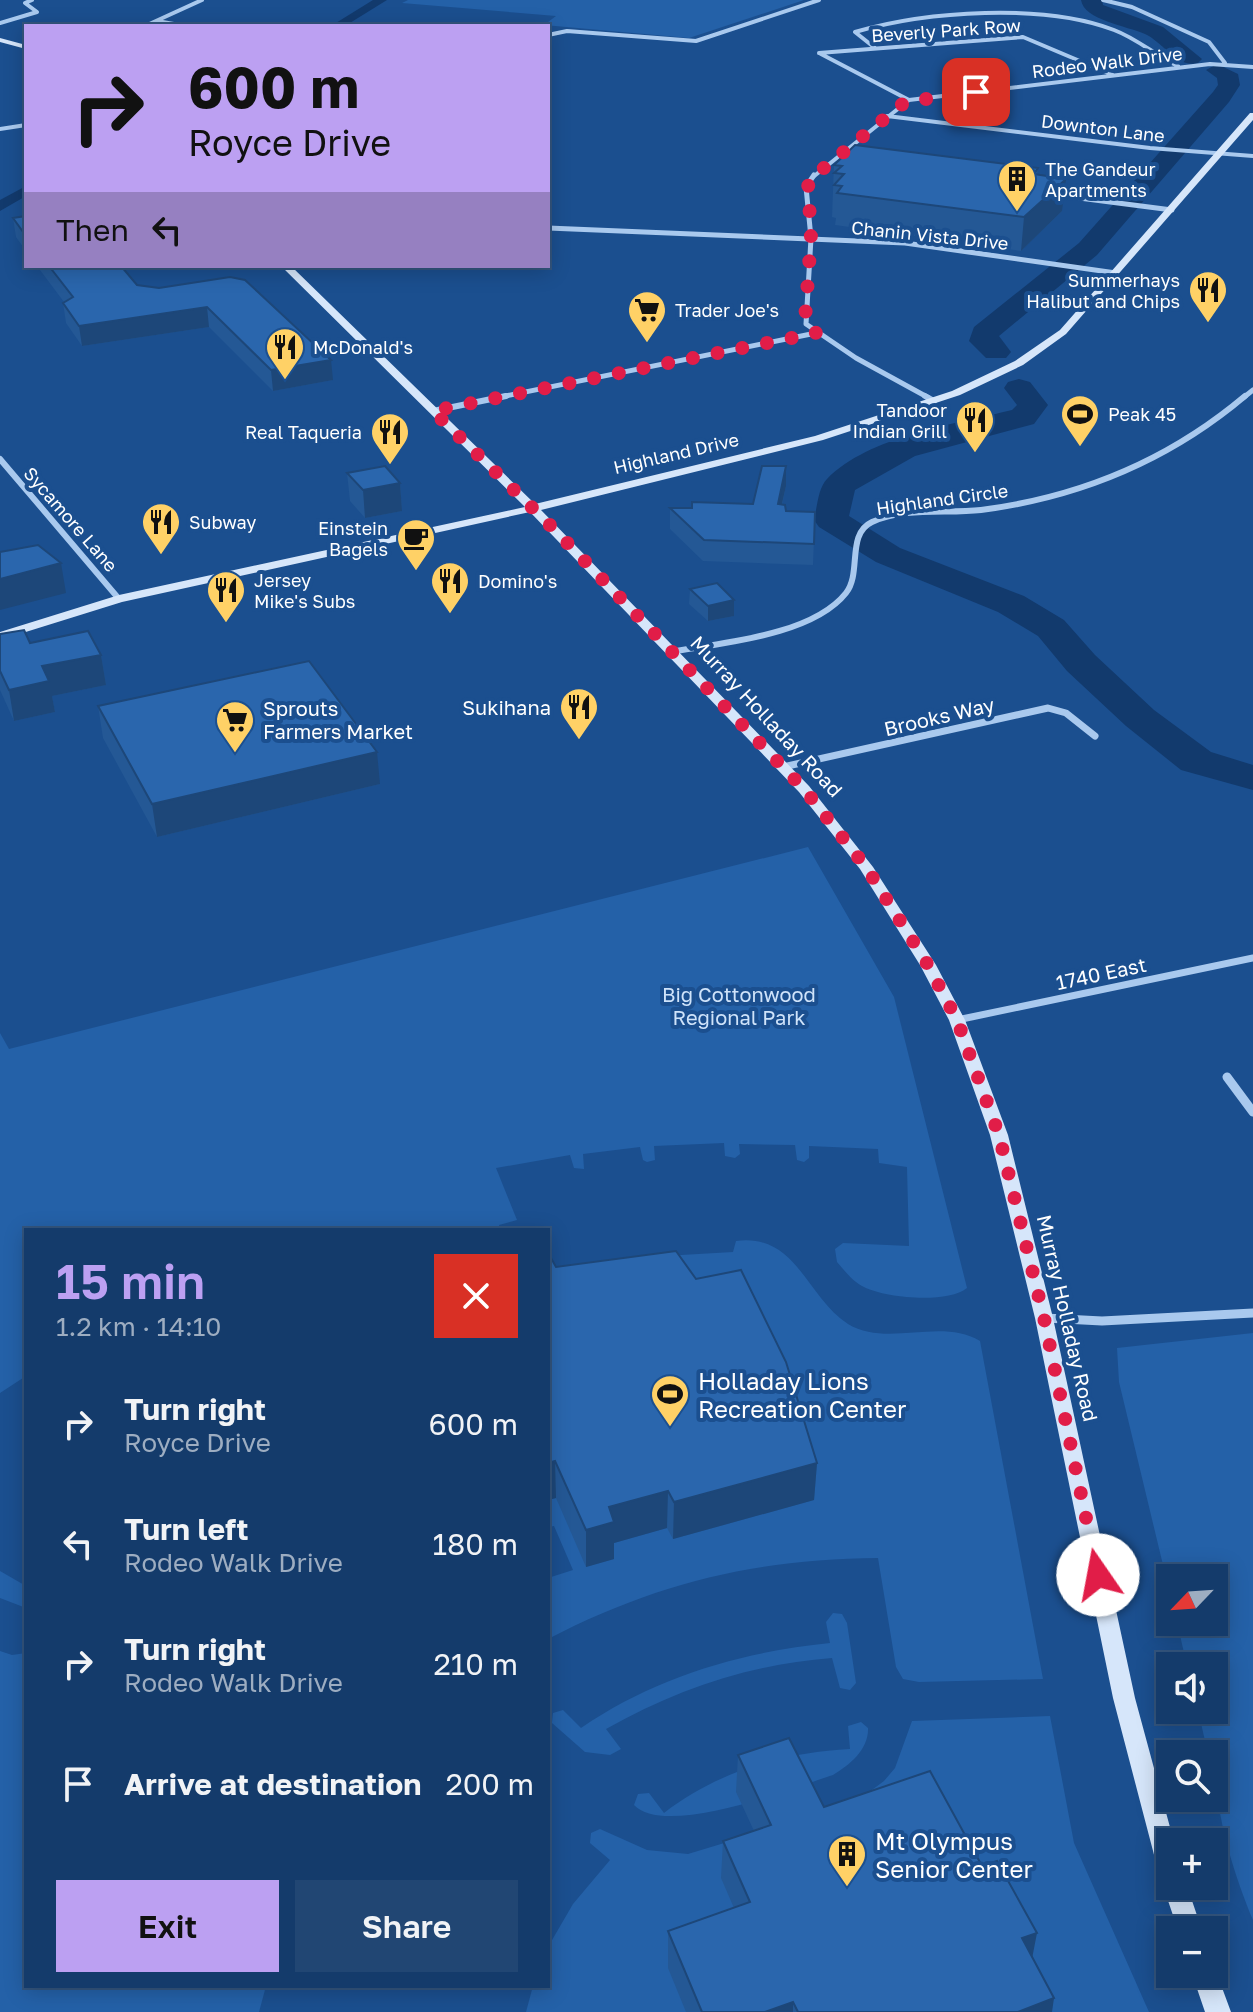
<!DOCTYPE html>
<html lang="en">
<head>
<meta charset="utf-8">
<style>
  body { margin:0; font-family:"Golos Text",sans-serif; background:#214673; color:#f1f3f6; height:100vh; display:flex; flex-direction:column; font-size:30px; white-space:nowrap }
  * { box-sizing:border-box; margin:0 }
  p { font-size:26px; color:#9dadc1 }
  .icon { flex:none; width:44px; height:44px; fill:none; stroke:currentColor; stroke-width:2; stroke-linecap:round; stroke-linejoin:round }
  .map { position:relative; flex:1; overflow:hidden }
  .side { position:absolute; left:24px; top:1228px; width:526px; height:760px; display:flex; flex-direction:column; background:#143b6b; border-radius:0px; box-shadow:0 4px 20px #0003,0 0 0 2px #33557e }
  .side>* { flex:none }
  .banner { position:absolute; left:24px; top:24px; width:526px; height:244px; border-radius:0px; box-shadow:0 4px 20px #0003,0 0 0 2px #33557e; background:#bca0f2; color:#111; overflow:hidden }
  .needle { width:52px; rotate:245deg }
  .fabs { position:absolute; left:1156px; top:1564px; display:grid; gap:16px }
  .fabs a { display:grid; place-items:center; width:72px; height:72px; border-radius:0px; background:#143b6b; box-shadow:0 4px 20px #0003,0 0 0 2px #33557e; font-size:40px }
  .pin { position:absolute; display:grid; place-items:center; width:68px; height:68px; color:#fff; margin:-34px; border-radius:16px; box-shadow:0 4px 12px #0006 }
  .me { position:absolute; width:88px; margin:-44px; rotate:348deg; stroke-linejoin:round; filter:drop-shadow(0 0 6px #0008) }
  .turn { display:flex; align-items:center; gap:28px; height:168px; padding:0 32px; font-size:36px }
  .turn .icon { width:104px; height:104px; stroke-width:2.5 }
  .turn b { display:block; font-size:56px; line-height:68px }
  .then { display:flex; align-items:center; height:76px; padding:0 32px; background:#0003; gap:16px; font-size:30px }
  .round { display:grid; place-items:center; flex:none; width:84px; height:84px; border-radius:0px; background:#214673 }
  .head { display:flex; align-items:center; justify-content:space-between; height:136px; padding:0 32px }
  h1 { font-size:48px; font-weight:600; line-height:60px; color:#bca0f2 }
  .cta { display:flex; gap:16px; margin-top:auto; padding:16px 32px }
  .cta a { flex:1; height:92px; border-radius:0px; background:#bca0f2; color:#111; font-size:32px; font-weight:600; line-height:92px; text-align:center }
  .cta a+a { background:#214673; color:#f1f3f6 }
  ul { padding:0; list-style:none }
  li { display:flex; align-items:center; gap:24px; height:120px; padding:0 32px }
  li div { flex:1 }
  li b { display:block; font-size:30px }
  li em { font-style:normal }
  .map>svg:first-child { display:block }
</style>
</head>
<body>
<div class="map">
<svg width="1253" height="2012" viewBox="0 0 1253 2012">
  <rect width="100%" height="100%" fill="#1b4f8f"/>
  <!-- green -->
  <path fill="#2461a8" d="M408,0h396l-115,38 -145,-13 12,-9 -154,-13z
    M808,847l86,150 73,291c-20,16 -81,10 -103,-1 -11,-5 -19,-16 -27,-25l-2,-13 8,-6 66,3 -2,-79 -28,-4 -1,-14 -69,-3v12l-5,4 -7,-2 -2,-15 -56,-1 1,10 -5,4 -10,-2 -1,-13 -70,3 1,14 -8,2 -4,-2 -3,-13 -57,7 1,15 -10,-1 -4,-13 -74,13 21,52 -18,5 1,5h-474v146l-26,17v-360l9,16z
    M736,1241c61,-8 70,56 112,83 40,24 92,-7 132,17l63,338 -124,3 -16,-3 -7,-12 -18,-109c-122,1 -222,25 -330,81v-61l25,-8 -19,-44 -6,1v-255l116,-16 69,-4z
    M1253,1333v587c-21,-50 -39,-112 -39,-166h-6l-10,-44h16v-44h-27l-10,-44h37v-44h-44v16l-51,-212 -2,-34z
    M0,1571l26,15v22l-26,-10z
    M833,1613l9,1 5,9 9,60 -6,7 -10,-2 -8,-30c-81,6 -155,31 -226,71l15,20 -11,6 -25,-3 -33,-29 1,-10 10,-3 18,18c74,-51 160,-76 249,-85l-4,-21z
    M0,1651l12,4 14,-2v333h240l-7,26h-259z
    M1050,1716l24,127 75,169h-623l7,-26h15v-39l25,-43 37,-44 -20,-17 1,-10 9,-4 47,21 41,4 165,-50 31,-23 11,-13 17,-47z
    M861,1722l7,6c1,21 -18,37 -35,47 -40,13 -168,63 -199,30l4,-11 11,-1 15,20c52,-41 121,-61 186,-64l-2,-23z"/>
  <g fill="none" stroke-linecap="round" stroke-linejoin="round">
    <!-- canal -->
    <path fill="#123a6d" fill-rule="evenodd" d="M373,0h14l-42,26h-14z
      M26,186v10l-26,15v-11z"/>
    <!-- river -->
    <path fill="#123a6d" fill-rule="evenodd" d="M1081,0h21l1,5 60,22 39,32 -4,4c-21,6 -35,-21 -53,-29 -18,-8 -61,-14 -64,-34z
      M1217,64l21,10 2,11 -11,17 -132,153 -98,81 12,16 -5,6h-20l-17,-17 5,-14 105,-84 134,-151 5,-7 -1,-7 -11,-8z
      M1019,379l11,3 18,23 -14,19 -119,32 -60,34 -6,26 51,32 124,48 40,24 31,35 59,55 57,42 42,13v25l-72,-20 -55,-44 -59,-55 -29,-35 -40,-24 -122,-50 -57,-35 -5,-7c3,-12 4,-32 13,-41 42,-43 129,-55 185,-69l5,-5 -13,-17 4,-6z"/>
    <!-- street-far4 -->
    <path stroke="#a9c9ee" stroke-width="4" d="M1103,0l29,7 77,35 16,21
      M157,21l28,5
      M0,23l37,-11 -12,-9 7,-3
      M145,26l57,-26
      M548,35l19,-4 129,10 123,-41
      M875,48l-20,-16c72,-21 188,-29 259,-2 24,9 42,26 64,36
      M819,53l204,-16 90,38
      M821,54l88,46
      M887,116l263,32 103,8
      M0,129l26,-4
      M813,177l96,-77 301,-36 43,3"/>
    <!-- street-far3 -->
    <path stroke="#a9c9ee" stroke-width="5" d="M814,175l-8,12 5,51 -5,86 50,34 73,40
      M1056,195l116,15
      M548,228l357,15 211,30
      M496,398l320,-65
      M1243,398l10,-8"/>
    <!-- street-far2 -->
    <path stroke="#a9c9ee" stroke-width="6" d="M925,396l9,5
      M433,411l73,-15
      M0,459l119,140
      M670,652c50,-9 142,-16 176,-59 16,-20 0,-59 26,-71 33,-15 74,-8 109,-12 100,-13 187,-49 264,-114"/>
    <!-- street-far1 -->
    <path stroke="#a9c9ee" stroke-width="7" d="M783,767l265,-59 18,5 29,23
      M957,1020l296,-62"/>
    <!-- street -->
    <path stroke="#a9c9ee" stroke-width="9" d="M1227,1077l26,35
      M1045,1318l57,3 151,-8"/>
    <!-- secondary -->
    <path fill="#d6e6fa" fill-rule="evenodd" d="M0,38l26,7v4l-26,-7z
      M1250,113h3v7l-187,214 -43,31 -63,30 -137,45 -282,70 268,276 64,81 63,98 29,55 43,115 45,183 82,380 39,144h-4v44h17l15,44h-24l-15,-44 3,-7 -5,-1 -3,-8 -45,-172 -78,-380 -45,-183 -41,-115 -29,-55 -60,-96 -61,-77 -269,-280 -408,90 -122,38v-8l119,-37 406,-88 -244,-241h10l244,238 280,-68 137,-45 63,-30 45,-31z
      M1214,1966l17,46h-26l-13,-38h22z"/>
  </g>
  <!-- wall -->
  <path fill="#245895" d="M834,165l204,3 -1,6 25,37 -41,40 -186,-26 1,-7 -4,-1z
    M26,216v35l-10,-14 -3,-19z
    M37,266h84l16,19 22,3 71,-11 103,103 -60,11 -64,-64 -127,19 -16,-23 -3,-20 1,-1z
    M786,466v20l-4,19 4,6 29,1 -2,53 -110,-4 -33,-32v-21h22l61,-4z
    M347,473l53,10 2,28 -37,7 -15,-17z
    M690,589l44,11v16l-26,5 -19,-17z
    M0,634l30,9 71,12 5,30 -54,11 3,16 -41,9 -14,-31z
    M98,706l282,78 -223,53 -54,-99z
    M556,1267l261,196 -3,37 -141,39 -6,-11 -53,15v16l-28,8 -30,-69 -8,2z
    M738,1755l86,52 208,151 20,54h-366l-18,-44v-37l66,-23 -13,-30 2,-37 31,-10 -18,-39z"/>
  <!-- shaded-wall -->
  <path fill="#1d4779" d="M1066,179l-4,32 -41,40 3,-34z
    M207,307l2,20 -127,19 -3,-20z
    M331,360l2,20 -60,11 -2,-21z
    M786,466v20l-9,39 1,-21z
    M400,483l2,28 -37,7 -2,-28z
    M61,563l5,30 -66,17v-31z
    M734,600v16l-26,5v-15z
    M101,655l5,30 -54,11 3,16 -41,9 -5,-31 33,-24z
    M377,752l3,32 -223,53 -5,-33z
    M555,1461l1,37 -8,2v-37z
    M817,1463l-3,37 -141,39 1,-37z
    M668,1491l-1,37 -53,15v16l-28,8v-37l23,-23z
    M1037,1933l-7,36 -8,-31z
    M1054,1998l-2,14h-34z
    M793,2002v10h-28z"/>
  <!-- building -->
  <path fill="#2a66ad" stroke="#1d4779" stroke-width="2" d="M855,145l183,23 -4,6 32,5 -42,38 -187,-24 5,-7 -8,-1 10,-11 -10,-1 8,-7 -8,-1z
    M26,216v20l-13,-18z
    M49,266h72l16,19 22,3 71,-11 15,3 86,80 -60,10 -64,-63 -128,19 -16,-23 10,-6z
    M385,466l15,17 -37,7 -16,-17z
    M762,466h24l-8,38 7,1 1,6 29,1 -1,32 -110,-4 -34,-32h22v-6l61,2z
    M38,545l23,18 -61,16v-27z
    M717,583l17,17 -26,6 -18,-17z
    M24,630l6,13 58,-12 13,24 -59,11 7,15 -40,9 -9,-19v-37z
    M309,661l68,91 -225,52 -54,-98z
    M676,1251l20,28 45,-9 45,92 31,101 -143,39 -6,-11 -59,16 5,15 -28,8 -31,-69 -7,2v-205h3l5,9z
    M789,1738l35,69 106,-36 52,95 15,-5 40,72 -15,5 32,60 -36,14h-220l-5,-10 -28,10h-63l-34,-81 82,-29 -27,-61 48,-16 -33,-70z"/>
  <g fill="none" stroke-linecap="round" stroke-linejoin="round">
    <!-- route -->
    <path stroke="#e11d48" stroke-width="14" stroke-dasharray="0 25.2" d="M976,92l-71,10 -97,79 3,57 -6,82 11,13 -383,78 120,117 251,261 62,78 62,98 29,55 42,115 45,183 54,257"/>
  </g>
  <!-- icons -->
  <defs>
    <symbol id="building-pin" viewBox="-11 -11 22 30"><path d="M0 17L-7.5 6A9.5 9.5 0 1 1 7.5 6Z" fill="#ffd166" stroke="#1b4f8f"/><path d="M-4-6H4V6H1V3H-1V6H-4ZM-2.5-4.3h1.7v1.8h-1.7ZM.8-4.3h1.7v1.8H.8ZM-2.5-1h1.7V.8h-1.7ZM.8-1h1.7V.8H.8Z" fill="#111"/></symbol>
    <symbol id="restaurant-pin" viewBox="-11 -11 22 30"><path d="M0 17L-7.5 6A9.5 9.5 0 1 1 7.5 6Z" fill="#ffd166" stroke="#1b4f8f"/><path d="M-5-6h1v4h1v-4h1v4h1v-4h1v5L-1.5 .5V6h-2V.5L-5-1ZM5-6V6H3V1.5H1.5Q1.5-4 5-6Z" fill="#111"/></symbol>
    <symbol id="supermarket-pin" viewBox="-11 -11 22 30"><path d="M0 17L-7.5 6A9.5 9.5 0 1 1 7.5 6Z" fill="#ffd166" stroke="#1b4f8f"/><path d="M-6-5.5h2.5l.6 2H6L4.5 2H-2.5L-4.4-4H-6ZM-1.5 3.2a1.3 1.3 0 1 0 .1 0ZM3 3.2a1.3 1.3 0 1 0 .1 0Z" fill="#111"/></symbol>
    <symbol id="stadium-pin" viewBox="-11 -11 22 30"><path d="M0 17L-7.5 6A9.5 9.5 0 1 1 7.5 6Z" fill="#ffd166" stroke="#1b4f8f"/><path d="M0-5a6.5 5 0 1 0 0 10a6.5 5 0 1 0 0-10ZM-3.5-1.8h7v3.6h-7Z" fill="#111"/></symbol>
    <symbol id="cafe-pin" viewBox="-11 -11 22 30"><path d="M0 17L-7.5 6A9.5 9.5 0 1 1 7.5 6Z" fill="#ffd166" stroke="#1b4f8f"/><path d="M-5.5-4.5H6V0H3Q3 3.5 0 3.5H-2.5Q-5.5 3.5-5.5 0ZM3-3.2v2h1.7v-2ZM-6 4.5H4V6H-6Z" fill="#111"/></symbol>
  </defs>
  <g fill-rule="evenodd">
    <use href="#building-pin" x="995" y="157" width="44" height="60"/>
    <use href="#restaurant-pin" x="1186" y="268" width="44" height="60"/>
    <use href="#supermarket-pin" x="625" y="288" width="44" height="60"/>
    <use href="#restaurant-pin" x="263" y="325" width="44" height="60"/>
    <use href="#stadium-pin" x="1058" y="392" width="44" height="60"/>
    <use href="#restaurant-pin" x="953" y="398" width="44" height="60"/>
    <use href="#restaurant-pin" x="368" y="410" width="44" height="60"/>
    <use href="#restaurant-pin" x="139" y="500" width="44" height="60"/>
    <use href="#cafe-pin" x="394" y="516" width="44" height="60"/>
    <use href="#restaurant-pin" x="428" y="559" width="44" height="60"/>
    <use href="#restaurant-pin" x="204" y="568" width="44" height="60"/>
    <use href="#restaurant-pin" x="557" y="685" width="44" height="60"/>
    <use href="#supermarket-pin" x="213" y="698" width="44" height="60"/>
    <use href="#stadium-pin" x="648" y="1372" width="44" height="60"/>
    <use href="#building-pin" x="825" y="1832" width="44" height="60"/>
  </g>
  <g text-anchor="middle" dominant-baseline="central" stroke-width="8" stroke-linejoin="round" paint-order="stroke">
    <!-- far-street labels -->
    <g font-size="18" fill="#fff" stroke="#1b4f8f">
      <text transform="translate(946 30) rotate(-4)">Beverly Park Row</text>
      <text transform="translate(1107 62) rotate(-7)">Rodeo Walk Drive</text>
      <text transform="translate(1103 128) rotate(7)">Downton Lane</text>
      <text transform="translate(930 235) rotate(6)">Chanin Vista Drive</text>
      <text transform="translate(676 453) rotate(-13)">Highland Drive</text>
      <text transform="translate(942 499) rotate(-8)">Highland Circle</text>
      <text transform="translate(71 519) rotate(49)">Sycamore Lane</text>
    </g>
    <!-- far-poi labels -->
    <g font-size="18" fill="#fff" stroke="#1b4f8f" text-anchor="start">
      <text x="1045" y="169">The Gandeur<tspan x="1045" dy="21">Apartments</tspan></text>
      <text x="1180" y="280" text-anchor="end">Summerhays<tspan x="1180" dy="21">Halibut and Chips</tspan></text>
      <text x="675" y="310">Trader Joe's</text>
      <text x="313" y="347">McDonald's</text>
      <text x="947" y="410" text-anchor="end">Tandoor<tspan x="947" dy="21">Indian Grill</tspan></text>
      <text x="1108" y="414">Peak 45</text>
      <text x="362" y="432" text-anchor="end">Real Taqueria</text>
      <text x="189" y="522">Subway</text>
      <text x="388" y="528" text-anchor="end">Einstein<tspan x="388" dy="21">Bagels</tspan></text>
      <text x="254" y="580">Jersey<tspan x="254" dy="21">Mike's Subs</tspan></text>
      <text x="478" y="581">Domino's</text>
    </g>
    <!-- poi labels -->
    <g font-size="20" fill="#fff" stroke="#1b4f8f" text-anchor="end">
      <text x="551" y="707">Sukihana</text>
      <text x="263" y="708" text-anchor="start">Sprouts<tspan x="263" dy="23">Farmers Market</tspan></text>
    </g>
    <!-- street labels -->
    <g font-size="20" fill="#fff" stroke="#1b4f8f">
      <text transform="translate(767 716) rotate(47)">Murray Holladay Road</text>
      <text transform="translate(939 716) rotate(-13)">Brooks Way</text>
      <text transform="translate(1101 973) rotate(-12)">1740 East</text>
      <text transform="translate(1068 1318) rotate(77)">Murray Holladay Road</text>
    </g>
    <!-- park labels -->
    <g font-size="20" fill="#cfe3fa" stroke="#1b4f8f">
      <text x="739" y="994">Big Cottonwood<tspan x="739" dy="23">Regional Park</tspan></text>
    </g>
    <!-- near-poi labels -->
    <g font-size="24" fill="#fff" stroke="#1b4f8f" text-anchor="start">
      <text x="698" y="1380">Holladay Lions<tspan x="698" dy="28">Recreation Center</tspan></text>
      <text x="875" y="1840">Mt Olympus<tspan x="875" dy="28">Senior Center</tspan></text>
    </g>
  </g>
</svg>
<div class="fabs">
<a><svg class="needle" viewBox="-14 -14 28 28"><path d="M0-13l5 13h-10z" fill="#e53935"/><path d="M0 13l5-13h-10z" fill="#9dadc1"/></svg></a>
<a><svg class="icon" aria-label="sound" viewBox="0 0 24 24"><path d="M4 9h4l5-4v14l-5-4H4zM17 9q2 3 0 6"/></svg></a>
<a><svg class="icon" aria-label="search" viewBox="0 0 24 24"><circle cx="10" cy="10" r="6"/><path d="M15 15l6 6"/></svg></a>
<a>+</a>
<a>−</a>
</div>
<div class="pin" style="left:976px;top:92px;background:#d93025"><svg class="icon" aria-label="arrive" viewBox="0 0 24 24"><path d="M6 21V4h12l-3 4 3 4H6"/></svg></div>
<svg class="me" style="left:1098px;top:1575px" viewBox="-20 -20 40 40"><circle r="19" fill="#fff"/><path d="M0-13L10 11 0 6-10 11z" fill="#e11d48"/></svg>
<div class="banner">
<div class="turn"><svg class="icon" aria-label="right" viewBox="0 0 24 24"><path d="M7 20v-9h11M14 6l5 5-5 5"/></svg><div><b>600 m</b>Royce Drive</div></div>
<div class="then">Then<svg class="icon" aria-label="left" viewBox="0 0 24 24"><path d="M17 20v-9H6M10 6l-5 5 5 5"/></svg></div>
</div>
<section class="side">
<div class="head"><div><h1>15 min</h1><p>1.2 km · 14:10</p></div><a class="round" style="background:#d93025;color:#fff"><svg class="icon" aria-label="close" viewBox="0 0 24 24"><path d="M6 6l12 12M18 6L6 18"/></svg></a></div>
<ul>
<li><svg class="icon" aria-label="right" viewBox="0 0 24 24"><path d="M7 20v-9h11M14 6l5 5-5 5"/></svg><div><b>Turn right</b><p>Royce Drive</p></div><em>600 m</em></li>
<li><svg class="icon" aria-label="left" viewBox="0 0 24 24"><path d="M17 20v-9H6M10 6l-5 5 5 5"/></svg><div><b>Turn left</b><p>Rodeo Walk Drive</p></div><em>180 m</em></li>
<li><svg class="icon" aria-label="right" viewBox="0 0 24 24"><path d="M7 20v-9h11M14 6l5 5-5 5"/></svg><div><b>Turn right</b><p>Rodeo Walk Drive</p></div><em>210 m</em></li>
<li><svg class="icon" aria-label="arrive" viewBox="0 0 24 24"><path d="M6 21V4h12l-3 4 3 4H6"/></svg><div><b>Arrive at destination</b></div><em>200 m</em></li>
</ul>
<div class="cta"><a>Exit</a><a>Share</a></div>
</section>
</div>
</body>
</html>
